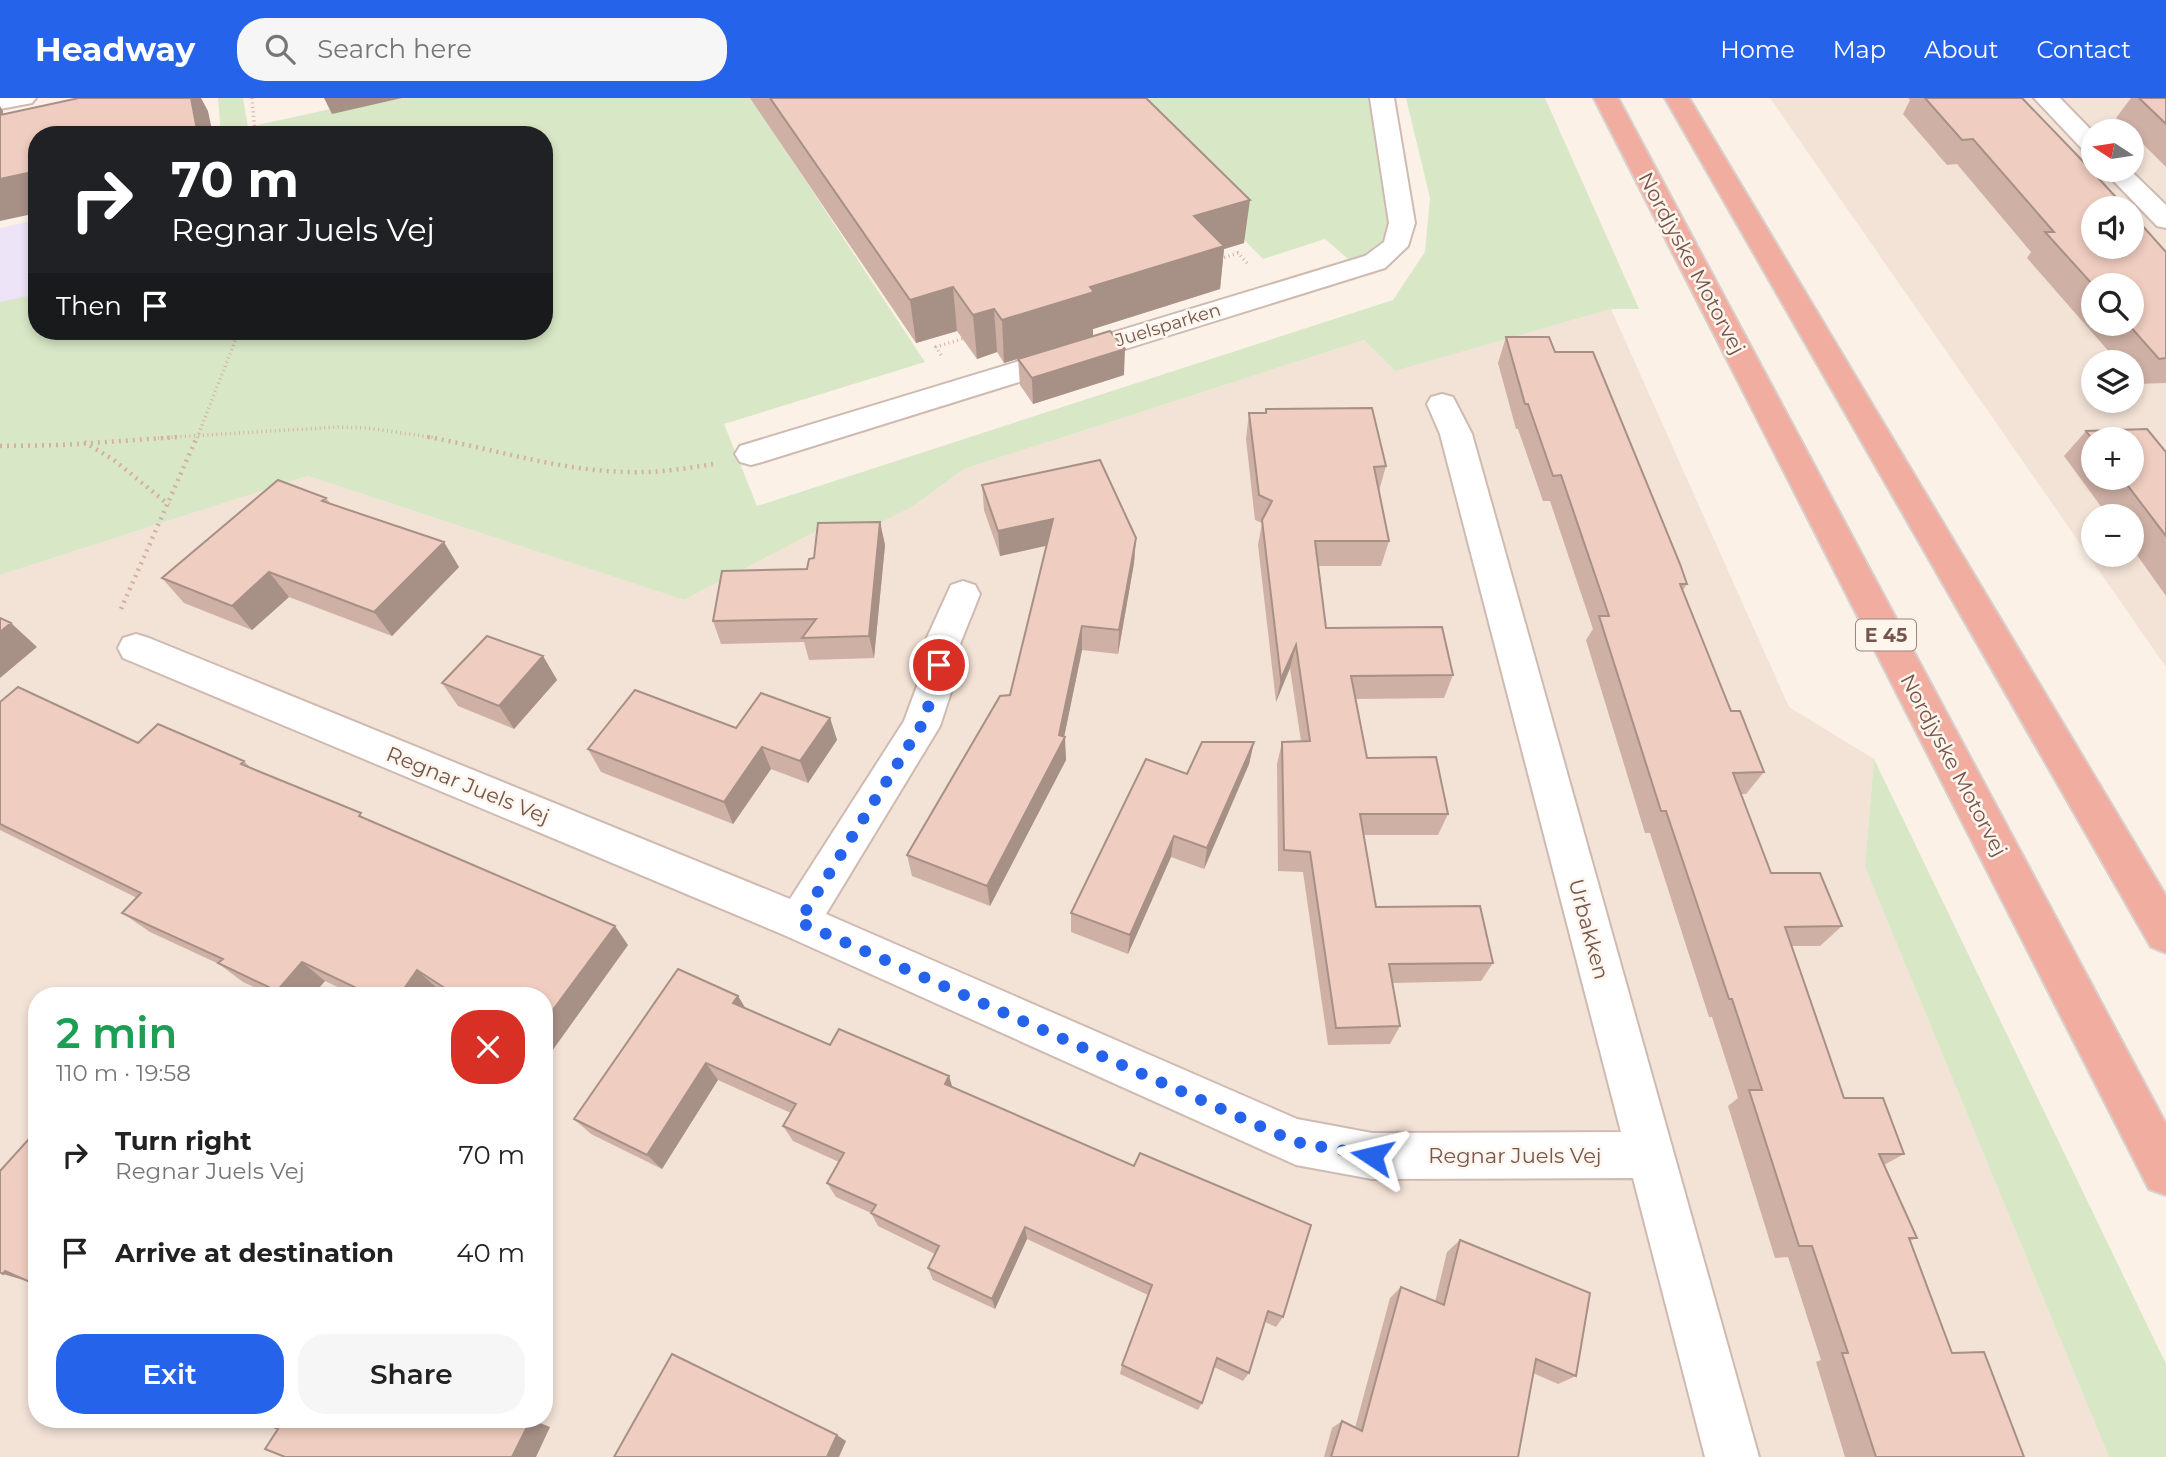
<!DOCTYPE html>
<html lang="en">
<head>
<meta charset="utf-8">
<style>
  body { margin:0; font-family:Montserrat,sans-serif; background:#f6f6f6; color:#222; height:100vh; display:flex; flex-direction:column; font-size:26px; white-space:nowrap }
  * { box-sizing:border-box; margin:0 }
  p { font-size:23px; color:#767676 }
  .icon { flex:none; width:38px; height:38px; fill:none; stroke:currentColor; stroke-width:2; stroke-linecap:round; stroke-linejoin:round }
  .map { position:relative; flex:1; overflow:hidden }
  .details { position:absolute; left:28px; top:889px; width:525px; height:441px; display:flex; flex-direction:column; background:#fff; border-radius:28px; box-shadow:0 4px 10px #0003 }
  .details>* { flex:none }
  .banner { position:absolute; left:28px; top:28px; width:525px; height:214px; border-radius:28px; box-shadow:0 4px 10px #0003; background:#202124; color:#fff; overflow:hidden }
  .needle { width:46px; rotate:282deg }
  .fabs { position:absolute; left:2081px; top:21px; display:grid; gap:14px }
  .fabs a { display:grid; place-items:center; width:63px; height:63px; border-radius:50%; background:#fff; box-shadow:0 4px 10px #0003; font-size:35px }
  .pin { position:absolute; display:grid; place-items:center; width:60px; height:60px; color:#fff; margin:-30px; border:4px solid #fff; border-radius:50%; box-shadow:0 2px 7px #0007 }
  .me { position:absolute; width:77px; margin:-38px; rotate:280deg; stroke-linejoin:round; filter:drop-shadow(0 0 5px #0008) }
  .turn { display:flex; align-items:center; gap:24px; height:147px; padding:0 28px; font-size:32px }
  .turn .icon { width:91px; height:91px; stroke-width:2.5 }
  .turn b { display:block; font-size:49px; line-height:60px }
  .then { display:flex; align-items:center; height:66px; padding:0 28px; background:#0003; gap:14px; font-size:26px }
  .round { display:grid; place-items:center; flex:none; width:74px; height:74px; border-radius:28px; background:#f6f6f6 }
  .headline { display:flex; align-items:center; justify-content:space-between; height:119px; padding:0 28px }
  h1 { font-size:42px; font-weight:600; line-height:52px; color:#1e9e55 }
  .button { display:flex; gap:14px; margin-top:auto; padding:14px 28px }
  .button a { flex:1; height:80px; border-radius:28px; background:#2563eb; color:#fff; font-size:28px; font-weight:600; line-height:80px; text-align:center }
  .button a+a { background:#f6f6f6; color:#222 }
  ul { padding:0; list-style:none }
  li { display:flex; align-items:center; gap:21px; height:98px; padding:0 28px }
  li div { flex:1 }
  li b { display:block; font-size:26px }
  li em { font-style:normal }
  header { display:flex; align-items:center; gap:42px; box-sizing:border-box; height:98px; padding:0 35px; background:#2563eb; color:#fff }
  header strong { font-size:33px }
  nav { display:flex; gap:38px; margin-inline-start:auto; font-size:24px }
  .search { width:490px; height:63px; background:#f6f6f6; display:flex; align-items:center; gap:18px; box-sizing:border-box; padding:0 24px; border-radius:28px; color:#767676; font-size:26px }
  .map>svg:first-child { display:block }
</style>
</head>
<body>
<header>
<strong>Headway</strong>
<div class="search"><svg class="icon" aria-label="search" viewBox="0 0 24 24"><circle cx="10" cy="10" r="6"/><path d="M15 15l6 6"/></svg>Search here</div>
<nav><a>Home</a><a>Map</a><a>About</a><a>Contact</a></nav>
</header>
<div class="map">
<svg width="2166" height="1359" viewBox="0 0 2166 1359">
  <rect width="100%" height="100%" fill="#fbf1e7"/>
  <!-- residential -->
  <path fill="#f3e2d6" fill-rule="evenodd" d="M1770,0h396v569zM2093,33h39v39h-39zM2093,110h39v39h-39zM2093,187h39v39h-39zM2093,264h39v39h-39zM2093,341h39v39h-39zM2093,418h39v39h-39z
    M1611,211l178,398 85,52 -9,108 244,590h-2109v-882l308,-99 376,124 135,-70 96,-25 49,-36 400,-129 31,31zM37,898h507v423h-507z"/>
  <!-- education -->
  <path fill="#eee4f8" d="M37,122v78l-37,9v-79z"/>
  <!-- green -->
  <path fill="#d8e8c6" d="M218,0h25l5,29 133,-29h370l174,264 -201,62 33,82 636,-206 32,-48 5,-54 -24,-100h139l94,211h-28l-216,62 -31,-31 -400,129 -49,36 -52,26 -44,-1 -135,70 -376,-124 -308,99v-273l37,-8v37h507v-196h-323z
    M1104,0h269l21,119 -6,27 -34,20 -29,-25 -62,20z
    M1874,661l292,605v93h-57l-244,-590z"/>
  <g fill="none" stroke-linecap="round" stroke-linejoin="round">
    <defs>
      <path id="minor" d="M0,0h36l-4,5 -32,6z
        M1370,0h24l21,125 -7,23 -23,22 -623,194 -11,3 -11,-3 -5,-8 5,-8 625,-190 19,-14 5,-19z
        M2034,0h26l33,34v21l-9,-2z
        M2103,72h27l36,35v23l-9,-2z
        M1442,296l11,3 19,37 287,1023h-54l-72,-279 -261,1 -76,-14 -512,-230 -661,-277 -5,-10 5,-10 13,-4 13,4 641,261 114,-178 13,-35 7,-42 27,-59 12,-4 12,4 5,9 -20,50 -7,42 -13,40 -114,188 471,205 75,14 249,-1 -181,-698 -13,-30 4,-7z"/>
      <path id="highway" d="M1594,0h24l548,1026v71l-17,-6z
        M1665,0h24l477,798v57l-15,-6z"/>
    </defs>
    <!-- minor casing -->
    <use href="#minor" stroke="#cfbab1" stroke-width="4"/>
    <!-- highway casing -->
    <use href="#highway" stroke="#d8d0cd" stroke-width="4"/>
    <!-- path-far1 -->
    <path stroke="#d4b0a3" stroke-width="3.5" stroke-dasharray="1 3.5" stroke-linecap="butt" d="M252,0l3,37
      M1220,161l18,-6 10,11
      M941,257l-5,-8 32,-10
      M158,340l180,-11 29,1 70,10
      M197,340l42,-107"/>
    <!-- path -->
    <path stroke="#d4b0a3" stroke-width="4.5" stroke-dasharray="2 5" stroke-linecap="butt" d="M428,339c66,12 133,34 200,35 29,1 56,-3 85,-8
      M84,344l30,18 55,45
      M0,348l62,-1 117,-8
      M121,511l76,-172"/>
    <!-- minor -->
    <use href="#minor" fill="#fff" fill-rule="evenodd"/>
    <!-- highway -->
    <use href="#highway" fill="#f2ada1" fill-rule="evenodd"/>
  </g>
  <!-- wall -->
  <path fill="#ceb0a5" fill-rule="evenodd" d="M750,0h396l98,145 -20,6 -4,40 -127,40v7l-89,27 -7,-11 -20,7 -20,-28 -41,12z
    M1908,0h114l144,154v131l-29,1 -5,-6v-16h-14l-91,-104 4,-6 -74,-88 -10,1 -44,-51 7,-14zM2093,187l39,39h-39z
    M2131,0h35v69l-34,-34v-2h-2l-14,-13z
    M1506,239l49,15 132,232 -4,6 48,121 33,61 -18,22h-5l30,79 71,53 -22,20h-29l53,152 60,56 -20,11 33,73 -7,3 42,112 72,104h-179l-29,-95 5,-2 -33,-103 -13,1 -47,-152 10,-8 -26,-81h-3l-59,-184h-5l-59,-193 7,-11 -43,-128h-7l-25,-72h-2l-18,-66z
    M1018,261l106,16 -91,29 -13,-19z
    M1266,311l120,57 -7,25 10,50 -8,25h-62l7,62 127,47 -9,23 -88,1 11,59 81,56 -10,21h-74l12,72 117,56 -12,18 -89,2 8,43 -10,18 -62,1 -25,-173 -25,-1 -1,-107 5,-22 19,-1 -11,-73 -14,34 -18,-157 4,-22 -7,-3 -9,-81 3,-26h16z
    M2086,333l80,21v144l-34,-48v-32h-24l-44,-60zM2093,341l39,39h-39z
    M982,387l154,53 -2,25 -16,91 -36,-4 -18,87 2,23 -76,146 -78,-30 -5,-21 103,-160 36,-149 -46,10 -16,-46z
    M326,400l4,5 129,64 -67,69 -103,-39 -37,33 -68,-27 -22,-25z
    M880,424l5,23 -11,113 -65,2 -5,-18 -83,2 -8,-23 94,-52 7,-11z
    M543,558l14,24 -43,49 -56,-23 -16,-23z
    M0,604l138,41 106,18 6,6 118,53 260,125 -84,117v-66h-96l-11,-8 -6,8h-74l-32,-15 -13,15h-39l-30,-14 -24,-18 -69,-32 -28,-19 15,-15 -137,-68z
    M830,620l7,22 -29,43 -37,-14 -38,55 -132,-52 -13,-23 148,-21z
    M1254,644l-5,22 -45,105 -33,-12 -43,97 -57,-22v-19l116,-139z
    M738,898l7,12 85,37 122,42 331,230 -7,10 -11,-5 -16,51 -6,8 -29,-14 -12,36 -4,7 -78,-36 2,-9 26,-70 -121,-56 -32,70 -62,-29 -5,-12 7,-14 -57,-28 -7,-13 -35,-16 -9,-14 12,-21 -46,-21 -10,-15 8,-13 -73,-33 -56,89 -71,-35 -17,-15z
    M1460,1142l116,136 -18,8 -25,-11 -15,84h-194l8,-29 10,-7 13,7 35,-130 11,-11 34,15 12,-50z"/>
  <!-- shaded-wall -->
  <path fill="#a79086" d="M191,0h10l7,13 5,24h-15z
    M324,0h78l-70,16z
    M0,8l3,5v15l-3,1z
    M37,73v42l-37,8v8v-50z
    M1250,102l-6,43 -20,6 -4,40 -127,40v7l-89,27 -2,-43 88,-33 104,-71z
    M953,189l4,44 -41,12 -6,-43z
    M994,211l3,43 -20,7 -4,-44z
    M1125,251l-1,26 -91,29 -1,-26z
    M1053,421v25l-53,12 -2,-25z
    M880,424l5,23 -11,113 -5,-22z
    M1136,440l-2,25 -16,91 1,-24z
    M444,444l15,25 -67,69 -18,-24z
    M269,474l20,25 -37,33 -20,-24z
    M11,525l26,24 -37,31v-46z
    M1082,528v24l-19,92 2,-5 1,23 -76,146 -3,-20 72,-151z
    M1296,547l-6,23 -14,34 5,-23z
    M543,558l14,24 -43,49 -15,-23z
    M830,620l7,22 -29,43 -8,-22z
    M1254,644l-5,22 -45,105 3,-21z
    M762,649l9,22 -38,55 -9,-22z
    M1174,738l-3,21 -43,97 2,-19z
    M615,828l13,19 -84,117v-40z
    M302,864l23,19 -13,15h-29l-6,-5z
    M417,872l20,18 -6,8h-32z
    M738,898l11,18 -16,-11z
    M706,965l12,17 -56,89 -15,-14z
    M949,978l5,16 -9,-8z
    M1025,1129l2,12 -32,70 -3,-10z
    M5,1173l32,13 -34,-10z
    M527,1321h3l20,8 -14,30h-24z
    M837,1337l9,6 -7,16h-12z"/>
  <!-- building -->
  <path fill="#efcdc0" stroke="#a79086" stroke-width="2" d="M79,0h112l7,37h-161v36l-37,8v-64z
    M770,0h376l104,102 -56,16 30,30 -134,41 4,5 -92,28 -8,-11 -21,6 -20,-28 -43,13z
    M1925,0h97l54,56 50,54h-33v39h39v-33l34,38v106l-7,1 -31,-35h4v-39h-39l-48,-53h9l-81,-93 -11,1z
    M2139,0h27v26z
    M1110,233l15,18 -93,29 -14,-19z
    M1506,239h43l6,15h38l87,212 7,20h-7l51,127h9l24,61 -31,1 38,100h49l22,53 -57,1 59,171h39l21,56h-25l38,84h-8l43,115 32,-1 40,105h-148l-34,-104h6l-36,-107h-13l-50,-156h13l-30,-91h-3l-63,-188h-5l-62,-195h10l-48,-141 -8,1 -25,-72h-3z
    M1372,310l14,58 -12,1 15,74h-74l11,87 116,-1 11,48 -102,1 16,82 69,-1 12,57h-88l16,93 104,-1 13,57 -104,1 11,62 -64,2 -26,-176 -26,-2 -2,-108 28,-1 -14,-96 -15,34 -19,-159 10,-19 -13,-6 -10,-82h17v-4z
    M2147,331l19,23v84l-44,-58h10v-39h-39v1l-7,-9z
    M1100,362l36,78 -17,92 -37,-4 -23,109 6,2 -78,149 -80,-31 93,-159 10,-1 43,-176 -55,12 -16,-46z
    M278,382l48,18 -4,3 122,41 -70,70 -105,-40 -37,34 -70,-28z
    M880,424l-11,114 -67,2 14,-19 -103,2 9,-50 85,-2 2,-10 5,-1 4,-35z
    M0,520l11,5 -11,9z
    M487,538l56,20 -44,50 -57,-23z
    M18,589l120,56 20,-19 86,37 -3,3 120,49 -2,3 256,110 -71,96v-26h-87l-40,-26 -18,26h-26l-71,-34 -25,29 -59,-28 5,-4 -101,-46 19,-20 -141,-69v-122z
    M635,592l101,38 25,-35 69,25 -30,43 -38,-14 -38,55 -136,-53z
    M1202,644h52l-47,106 -33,-12 -44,99 -59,-22 75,-154 41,15z
    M678,871l60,27 -5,7 97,42 9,-16 110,47 -4,8 189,82 6,-13 171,72 -28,92 -15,-6 -19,62 -32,-15 -15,45 -80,-38 30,-80 -127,-58 -33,72 -64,-31 11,-22 -68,-33 5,-8 -49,-22 17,-30 -61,-27 13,-22 -90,-41 -59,92 -73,-36z
    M37,1032v155l-32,-14 -2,3 -3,-2v-101z
    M1460,1142l130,53 -14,83 -40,-17 -18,98h-187l11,-36 20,10 39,-144 43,18z
    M672,1256l165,81 -10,22h-213z
    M254,1321h273l3,2 -18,36h-227l-20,-8 13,-20z"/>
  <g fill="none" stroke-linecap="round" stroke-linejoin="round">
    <!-- route -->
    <path stroke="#2563eb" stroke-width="12" stroke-dasharray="0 21.6" d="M939,567l-3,21 -15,40 -122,196 497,220 76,14"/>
  </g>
  <g text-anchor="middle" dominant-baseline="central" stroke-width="5" stroke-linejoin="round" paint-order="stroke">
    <!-- far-street labels -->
    <g font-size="18" fill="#74564d" stroke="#fef5ed">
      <text transform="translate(1168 227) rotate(-17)">Juelsparken</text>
    </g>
    <!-- shield labels -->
    <rect fill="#fef5ed" stroke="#9d867d" stroke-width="2" x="1856" y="521.5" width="60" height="31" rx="5"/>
    <g font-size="19" font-weight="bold" fill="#74564d">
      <text x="1886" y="537">E 45</text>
    </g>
    <!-- street labels -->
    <g font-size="21" fill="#74564d" stroke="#fef5ed">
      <text transform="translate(1692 165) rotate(62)">Nordjyske Motorvej</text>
      <text transform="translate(1954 667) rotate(62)">Nordjyske Motorvej</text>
      <text transform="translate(468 687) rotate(22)">Regnar Juels Vej</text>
      <text transform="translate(1589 831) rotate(75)">Urbakken</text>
      <text x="1515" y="1057">Regnar Juels Vej</text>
    </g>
  </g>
</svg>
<div class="fabs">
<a><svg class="needle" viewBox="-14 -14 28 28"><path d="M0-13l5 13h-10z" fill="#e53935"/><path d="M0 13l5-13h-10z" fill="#767676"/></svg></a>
<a><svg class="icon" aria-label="sound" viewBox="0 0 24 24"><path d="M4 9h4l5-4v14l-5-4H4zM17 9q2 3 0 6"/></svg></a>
<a><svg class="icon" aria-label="search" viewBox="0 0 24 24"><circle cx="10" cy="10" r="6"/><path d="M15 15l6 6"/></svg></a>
<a><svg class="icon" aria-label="layers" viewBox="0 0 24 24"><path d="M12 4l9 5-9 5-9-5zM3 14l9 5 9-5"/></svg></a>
<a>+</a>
<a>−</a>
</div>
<div class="pin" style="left:939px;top:567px;background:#d93025"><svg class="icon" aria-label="arrive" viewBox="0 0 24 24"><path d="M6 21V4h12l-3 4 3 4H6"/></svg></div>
<svg class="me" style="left:1372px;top:1058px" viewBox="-20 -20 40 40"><path d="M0-17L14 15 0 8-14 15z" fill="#2563eb" stroke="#fff" stroke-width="4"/></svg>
<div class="banner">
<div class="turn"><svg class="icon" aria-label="right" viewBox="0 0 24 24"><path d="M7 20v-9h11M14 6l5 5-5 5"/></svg><div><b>70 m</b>Regnar Juels Vej</div></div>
<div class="then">Then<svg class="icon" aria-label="arrive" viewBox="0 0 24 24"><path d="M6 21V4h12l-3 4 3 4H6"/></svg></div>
</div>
<section class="details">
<div class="headline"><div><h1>2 min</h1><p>110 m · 19:58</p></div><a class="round" style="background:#d93025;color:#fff"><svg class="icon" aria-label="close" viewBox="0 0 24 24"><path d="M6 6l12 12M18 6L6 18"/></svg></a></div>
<ul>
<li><svg class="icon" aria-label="right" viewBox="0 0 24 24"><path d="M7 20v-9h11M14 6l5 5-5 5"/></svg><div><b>Turn right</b><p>Regnar Juels Vej</p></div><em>70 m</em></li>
<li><svg class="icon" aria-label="arrive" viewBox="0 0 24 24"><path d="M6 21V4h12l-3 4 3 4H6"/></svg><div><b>Arrive at destination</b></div><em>40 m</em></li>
</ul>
<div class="button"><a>Exit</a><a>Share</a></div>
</section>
</div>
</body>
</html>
